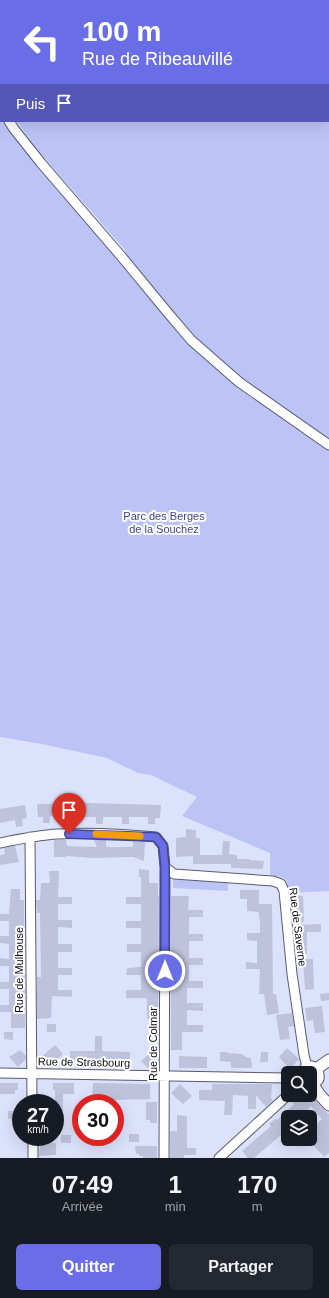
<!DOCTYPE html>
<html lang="fr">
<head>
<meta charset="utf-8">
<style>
  body { margin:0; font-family:Arial,sans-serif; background:#242831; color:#f1f3f6; height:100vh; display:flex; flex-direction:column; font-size:15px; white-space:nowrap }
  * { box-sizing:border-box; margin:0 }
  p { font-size:13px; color:#9ea1a6 }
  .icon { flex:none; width:22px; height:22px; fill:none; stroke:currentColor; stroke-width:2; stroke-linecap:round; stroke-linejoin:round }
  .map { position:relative; height:1158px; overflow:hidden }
  .panel { display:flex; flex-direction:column; background:#171b24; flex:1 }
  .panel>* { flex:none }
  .guide { position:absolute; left:0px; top:0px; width:329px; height:122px; box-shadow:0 4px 16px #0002; background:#696de6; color:#fff; overflow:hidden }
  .controls { position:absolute; left:281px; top:1066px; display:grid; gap:8px }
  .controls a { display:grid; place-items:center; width:36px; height:36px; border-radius:6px; background:#171b24; box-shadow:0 4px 16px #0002; font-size:20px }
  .speed { position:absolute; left:12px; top:1094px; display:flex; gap:8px; font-size:20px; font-weight:700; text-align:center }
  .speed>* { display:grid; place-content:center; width:52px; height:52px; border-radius:50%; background:#171b24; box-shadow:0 4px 16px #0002; line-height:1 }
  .speed small { font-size:10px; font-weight:400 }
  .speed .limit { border:6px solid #d22; background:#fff; color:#111 }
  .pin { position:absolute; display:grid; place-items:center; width:34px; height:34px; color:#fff; margin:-41px -17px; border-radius:50% 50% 50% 0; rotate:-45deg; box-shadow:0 0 4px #0007 }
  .pin .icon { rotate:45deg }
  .me { position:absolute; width:44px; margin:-22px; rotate:0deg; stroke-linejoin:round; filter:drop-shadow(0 0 3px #0008) }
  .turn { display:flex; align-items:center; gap:14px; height:84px; padding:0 16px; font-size:18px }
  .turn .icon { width:52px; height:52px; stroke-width:2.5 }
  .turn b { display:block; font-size:28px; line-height:34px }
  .then { display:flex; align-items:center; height:38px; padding:0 16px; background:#0003; gap:8px; font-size:15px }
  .eta { display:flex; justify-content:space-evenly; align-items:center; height:68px; text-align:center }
  .eta b { font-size:24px; font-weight:700; line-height:28px }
  .primary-button { display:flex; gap:8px; margin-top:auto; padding:8px 16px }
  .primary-button a { flex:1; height:46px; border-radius:6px; background:#696de6; color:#fff; font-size:16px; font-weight:700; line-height:46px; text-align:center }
  .primary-button a+a { background:#242831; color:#f1f3f6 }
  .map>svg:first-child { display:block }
</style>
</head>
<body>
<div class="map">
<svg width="329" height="1158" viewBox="0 0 329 1158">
  <rect width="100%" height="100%" fill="#dde2fc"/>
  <!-- green -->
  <path fill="#bcc4f6" d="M0,0h329v891l-41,2c1,-16 -4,-16 -18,-18v-22l-88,-37 15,-19 -46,-22 -13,-2 -31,-15 -65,-14 -42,-7v-626l1,10h4l111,133 10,-3 -93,-106 -16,-24h311v-120h-327v89z
    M173,878l55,3v10l-55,-3z"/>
  <!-- water -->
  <path fill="#aab3f7" stroke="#7a81b3" d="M0,0h301l1,1h-301v52z"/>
  <!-- building -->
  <path fill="#bec2dc" d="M88,803l73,2 -1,13h-5v6h-7v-7h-19v7h-7v-7h-19v7h-7v-7h-19l-1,6h-7v-6l-19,-1v7h-7v-6h-5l-1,-13z
    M25,805l2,13 -5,1 1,7 -7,1 -1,-7 -15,3v-14z
    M186,829l10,1v8h4v17h22l1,-14h7l-1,13 8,1v4h13v1l14,1 -1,8 -32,-1v-4h-38v-8l-17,1v-19l10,-1z
    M54,840h12l1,6 30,1 -3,-7h12v7h27v-6l12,1 -1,19 -11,-4 -39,1 -28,-2v1h-12z
    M15,846l4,16 -19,3v-10l5,-1 -1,-6z
    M139,869l10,1v13h9v13h1l-1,123h-11v-21h-21v-8h15v-15h-15l1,-7 14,-1v-15h-14v-8h14v-16h-15v-7h15v-17h-15v-7h15v-20h-2z
    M49,871h10l-1,26h14v7h-14v16h14v8l-14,-1v17h14v8h-14v16h14v7h-14v15h14v7l-20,-1 -1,22 -14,1v-42h4l-1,-64h-3l-1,-13h4l1,-17h9z
    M11,889h9v11h4l1,128h-14v-16h-11v-7h9v-16h-9v-7h9v-16h-9v-8l9,1v-15l-9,-1v-7h9v-15h-9v-7h9z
    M240,890h19v14h13l1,90h3l3,19 -12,2 -3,-21h-5l1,-25h-14v-7l11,1v-22l-10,-1v-7h13v-14h-1v-7l-12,-1v-12h-7z
    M296,895l7,1 1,26h-9z
    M171,896h18l-1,14h15v7h-14v17h14v7h-14v17h14v7h-14v16h14v7h-16v15h16v8l-16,-1v15h16v7h-21v18h-11z
    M321,924v8h-14v22h-9v-29z
    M303,959h10l1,30 -9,1z
    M329,993v7l-8,1 -1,-7z
    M322,1006l3,26 -10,1 -2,-13 -6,1 -2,-13z
    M292,1013l2,13 -6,1 2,12 -10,1 -4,-25z
    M47,1024h9v8h-9z
    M4,1032h9v8l-9,-1z
    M95,1036h7v15l28,1v10h-13v6h-35v-7h-12v-10h25z
    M55,1045l8,9 -14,13 -9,-9z
    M287,1048l12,11 -9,10 -11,-12z
    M20,1050l6,6v3l-8,8 -9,-10z
    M151,1052l6,7 -9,9 -7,-7z
    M220,1052h7v1l14,1 5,3 5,1 1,10h-21v-6l-11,-1z
    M261,1052h7v10h-8z
    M179,1056l28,1v11h-28z
    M0,1083h18v7h-3v4h-15z
    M53,1083h21v11h-11v17h-8v-21h-2z
    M93,1083l57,1v15l-35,1v3h-7v-3h-16z
    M180,1084l12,12 -9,8 -12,-11z
    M212,1084h60l-1,14 2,2 -7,7 -10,-12v14h-8v-13l-15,-1 -1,20h-8l1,-14 -26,-1v-10h13z
    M297,1095h14l17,19 1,-1v40l-5,4 -11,-12 3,-3 -6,-7v-5l12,-11 -11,-13 -5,5 -2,-1 -7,7h-9v25l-7,-7 -27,23h-6l-6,-7 29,-25 -2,-2 6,-5 2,1 17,-16 -4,-3z
    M146,1102h11v21h-7v-3h-4z
    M8,1111h9v8h-9z
    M177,1115l10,1v32h9v7h-12v3h-14v-27h7z
    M129,1134h10v8h-10z
    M61,1135h10v8h-10z
    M40,1143h16v12l-17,1z
    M135,1146h22v12h-14v-2h-4v-2h-3z"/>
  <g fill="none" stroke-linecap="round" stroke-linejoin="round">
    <defs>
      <path id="minor" d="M0,105l1,2
        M9,121l5,8 27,34 80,93 47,57 23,27 48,42 90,63
        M30,837l2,266
        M0,843c19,-4 38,-8 58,-9 32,-2 66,0 98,3l7,9 2,21 -1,291
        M165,867l9,7 99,7 8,3 3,7 8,83 12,81 3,12
        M0,1073l288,5
        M33,1137v21
        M219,1158l69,-63"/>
      <path id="tertiary" d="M316,1069l13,-9
        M302,1073c6,-11 18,-6 16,6l-3,3 -5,1
        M312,1083l7,11 10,11"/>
    </defs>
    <!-- minor casing -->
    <use href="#minor" stroke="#575b71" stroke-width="11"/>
    <!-- tertiary casing -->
    <use href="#tertiary" stroke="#575b71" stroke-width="13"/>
    <!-- minor -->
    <use href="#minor" stroke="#fff" stroke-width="9"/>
    <!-- tertiary -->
    <use href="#tertiary" stroke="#fff" stroke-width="11"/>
  </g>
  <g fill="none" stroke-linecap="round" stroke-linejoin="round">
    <defs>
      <path id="route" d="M69,834l87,3 7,9 2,21v104"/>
    </defs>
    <!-- route casing -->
    <use href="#route" stroke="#444796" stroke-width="10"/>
    <!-- route -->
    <use href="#route" stroke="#696de6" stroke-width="7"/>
    <!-- slow -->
    <path stroke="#f59e0b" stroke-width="7" d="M96,834l44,2"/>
  </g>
  <g text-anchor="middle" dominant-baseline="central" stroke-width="4" stroke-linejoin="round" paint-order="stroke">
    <!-- park labels -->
    <g font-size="11" fill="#3f4291" stroke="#fff">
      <text x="164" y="516">Parc des Berges<tspan x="164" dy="13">de la Souchez</tspan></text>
    </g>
    <!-- street labels -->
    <g font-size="11" fill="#0a0b14" stroke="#fff">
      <text transform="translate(298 927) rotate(83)">Rue de Saverne</text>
      <text transform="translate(19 970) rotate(-90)">Rue de Mulhouse</text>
      <text transform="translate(153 1044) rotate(-90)">Rue de Colmar</text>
      <text transform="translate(84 1062) rotate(1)">Rue de Strasbourg</text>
    </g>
  </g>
</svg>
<div class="controls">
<a><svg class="icon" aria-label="search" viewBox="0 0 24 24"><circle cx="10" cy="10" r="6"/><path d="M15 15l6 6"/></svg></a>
<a><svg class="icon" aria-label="layers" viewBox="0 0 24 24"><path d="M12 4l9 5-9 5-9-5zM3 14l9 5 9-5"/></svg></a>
</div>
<div class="speed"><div>27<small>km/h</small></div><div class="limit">30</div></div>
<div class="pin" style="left:69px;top:834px;background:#d93025"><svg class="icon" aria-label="arrive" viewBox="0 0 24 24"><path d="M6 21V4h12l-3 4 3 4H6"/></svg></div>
<svg class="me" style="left:165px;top:971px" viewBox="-20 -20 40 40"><circle r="17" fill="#696de6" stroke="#fff" stroke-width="3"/><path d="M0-11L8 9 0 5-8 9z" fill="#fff"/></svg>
<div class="guide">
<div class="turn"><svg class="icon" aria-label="left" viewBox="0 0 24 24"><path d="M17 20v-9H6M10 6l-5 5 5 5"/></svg><div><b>100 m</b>Rue de Ribeauvillé</div></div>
<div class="then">Puis<svg class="icon" aria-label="arrive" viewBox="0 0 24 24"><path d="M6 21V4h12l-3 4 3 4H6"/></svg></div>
</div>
</div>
<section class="panel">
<div class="eta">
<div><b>07:49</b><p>Arrivée</p></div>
<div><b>1</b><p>min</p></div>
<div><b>170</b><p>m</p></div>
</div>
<div class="primary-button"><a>Quitter</a><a>Partager</a></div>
</section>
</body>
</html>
